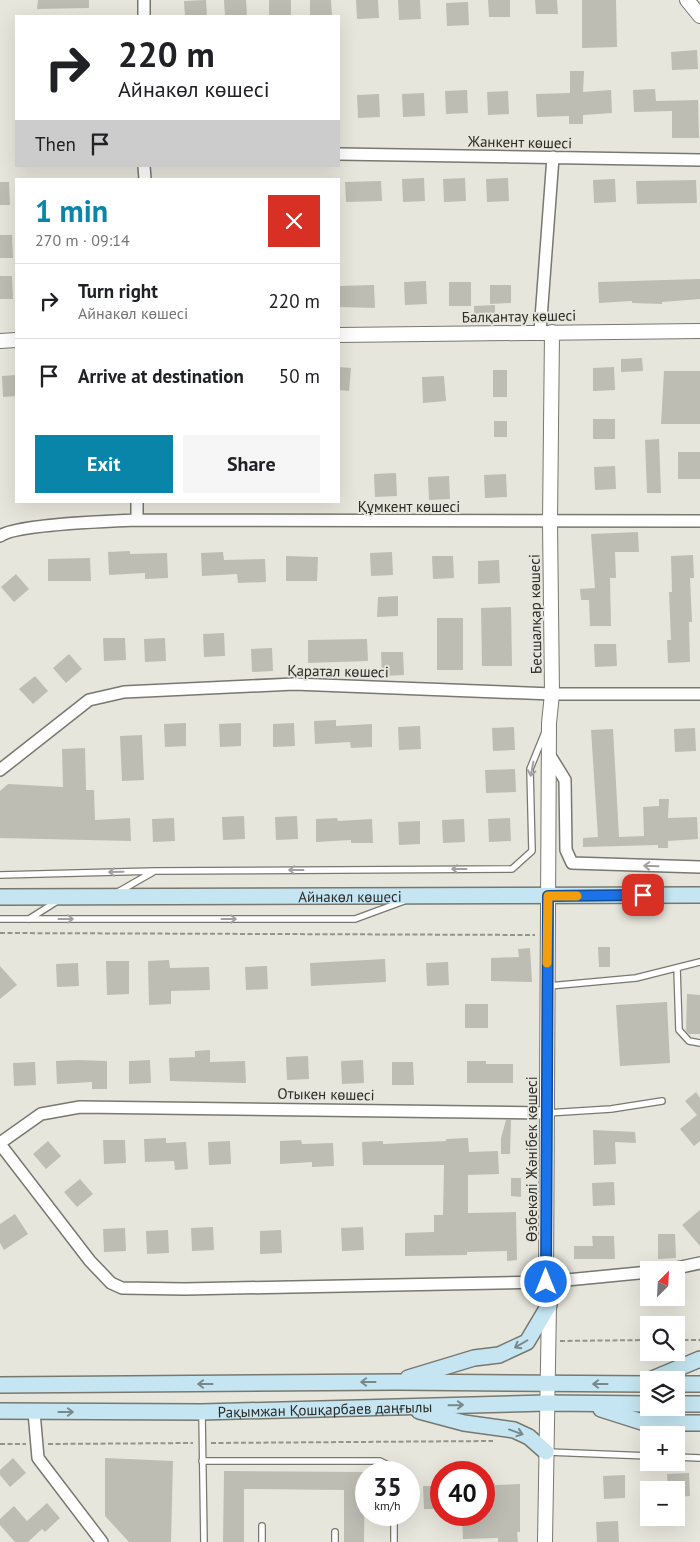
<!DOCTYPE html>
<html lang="en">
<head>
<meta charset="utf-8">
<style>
  body { margin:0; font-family:"PT Sans",sans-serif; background:#f6f6f6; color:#202124; height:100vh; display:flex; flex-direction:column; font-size:19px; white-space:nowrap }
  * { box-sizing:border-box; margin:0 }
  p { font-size:16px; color:#757577 }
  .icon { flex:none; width:28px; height:28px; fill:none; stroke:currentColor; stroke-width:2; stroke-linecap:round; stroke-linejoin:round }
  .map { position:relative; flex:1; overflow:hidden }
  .panel { position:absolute; left:15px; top:178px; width:325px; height:325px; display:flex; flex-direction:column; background:#fff; border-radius:0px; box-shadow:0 5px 20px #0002 }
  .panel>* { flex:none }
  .hud { position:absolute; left:15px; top:15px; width:325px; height:152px; border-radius:0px; box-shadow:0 5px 20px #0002; background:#fff; color:#202124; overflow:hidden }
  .needle { width:32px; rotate:24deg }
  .buttons { position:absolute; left:640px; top:1261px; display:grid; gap:10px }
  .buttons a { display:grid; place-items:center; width:45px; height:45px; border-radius:0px; background:#fff; box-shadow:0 5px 20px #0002; font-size:25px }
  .speed { position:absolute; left:355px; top:1461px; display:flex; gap:10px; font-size:25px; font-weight:700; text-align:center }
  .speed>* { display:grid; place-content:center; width:65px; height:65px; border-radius:50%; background:#fff; box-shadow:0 5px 20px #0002; line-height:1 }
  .speed small { font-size:12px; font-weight:400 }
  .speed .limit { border:8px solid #d22; background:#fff; color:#111 }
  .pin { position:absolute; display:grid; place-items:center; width:42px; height:42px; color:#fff; margin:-21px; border-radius:10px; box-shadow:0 2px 8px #0006 }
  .me { position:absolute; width:55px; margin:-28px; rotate:0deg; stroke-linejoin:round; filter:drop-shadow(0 0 4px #0008) }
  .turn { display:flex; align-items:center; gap:18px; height:105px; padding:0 20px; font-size:22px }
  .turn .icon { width:65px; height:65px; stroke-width:2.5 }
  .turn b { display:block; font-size:35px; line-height:42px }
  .then { display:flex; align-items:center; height:48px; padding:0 20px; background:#0003; gap:10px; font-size:19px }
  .round { display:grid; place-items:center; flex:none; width:52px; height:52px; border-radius:0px; background:#f6f6f6 }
  .headline { display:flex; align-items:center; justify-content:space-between; height:85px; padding:0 20px }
  h1 { font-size:30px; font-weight:700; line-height:38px; color:#0a85aa }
  .action { display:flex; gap:10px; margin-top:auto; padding:10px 20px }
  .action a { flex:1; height:58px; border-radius:0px; background:#0a85aa; color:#fff; font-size:20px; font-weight:700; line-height:58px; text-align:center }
  .action a+a { background:#f6f6f6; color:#202124 }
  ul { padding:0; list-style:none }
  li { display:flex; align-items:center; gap:15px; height:75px; padding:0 20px; border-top:1px solid #e0e0e0 }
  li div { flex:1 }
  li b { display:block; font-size:19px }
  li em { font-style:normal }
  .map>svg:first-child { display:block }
</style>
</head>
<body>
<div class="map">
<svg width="700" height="1542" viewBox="0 0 700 1542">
  <rect width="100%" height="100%" fill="#e6e6dc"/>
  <!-- building -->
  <path fill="#bdbdb4" d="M38,0h51v8l-52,1z
    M206,0l1,16h-22l-1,-15z
    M224,0h22l1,16h-22z
    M269,0h22v16h-22z
    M310,0h21l1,16h-22z
    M356,0h22l1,18 -22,1z
    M398,0h22l1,19 -22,1z
    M488,0h22v17h-21z
    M535,0h22l1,14h-22z
    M582,0h34l1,47 -35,1z
    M468,2l1,23 -22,1 -1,-23z
    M697,50l1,19 -26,1 -1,-18z
    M570,71h14l-1,21 28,-2 1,23 -29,2v9h-14v-8l-32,1 -1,-23 34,-1z
    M655,89l1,12 42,-1 1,38h-27v-27l-38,1 -1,-22z
    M467,90l1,23 -22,1 -1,-23z
    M508,91l1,23 -21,1 -1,-23z
    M424,93l1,23 -22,1 -1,-23z
    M379,94l1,23 -22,1 -1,-23z
    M424,178l1,23 -22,1 -1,-23z
    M465,178l1,23 -22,1 -1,-23z
    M508,178l1,23 -22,1 -1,-23z
    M615,179l1,23 -22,1 -1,-23z
    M696,180l1,23 -60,1 -1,-23z
    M381,181l1,20 -36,1 -1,-20z
    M0,182h9l1,23h-10z
    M0,235h12l1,23h-13z
    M0,276h12l1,23h-13z
    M700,279v20l-38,3v2l-30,-1v-2l-33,2 -1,-21z
    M426,281l1,23 -22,1 -1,-23z
    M449,282h22v24h-22z
    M374,285l1,23 -36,-1v-21z
    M490,285h21v18l-21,1z
    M495,305v13h-21v-12z
    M642,358l1,13 -22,1v-13z
    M339,367l12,1 -2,23 -10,-1z
    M614,367l1,23 -22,1v-23z
    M493,370h14v27h-14z
    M664,371h36v53h-39z
    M16,375v21l-13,1 -1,-21z
    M444,376l2,25 -23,2 -1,-26z
    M593,419h22v20h-22z
    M494,421h13v16h-13z
    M659,439l2,54h-14l-2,-53z
    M678,452h22v27h-22z
    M615,466l1,23 -21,1 -1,-23z
    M396,473l1,23 -22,1 -1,-23z
    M506,474l1,23 -22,1 -1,-23z
    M449,476l1,23 -21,1 -1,-23z
    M638,532l1,20h-24l1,26h-6l1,48h-21l-1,-26h-8l-1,-11 15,-1 -4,-54z
    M130,551v3l37,-1 1,25 -23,1v-6l-36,2 -1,-23z
    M223,552l1,8 41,-1 1,23 -28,1 -1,-9 -35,2 -1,-23z
    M392,552l1,23 -22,1 -1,-23z
    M693,555l1,23h-4l2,44h-3l1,40 -22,1 -1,-23h4l-2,-48h3l-1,-36z
    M286,556l32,1 -1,24h-31z
    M432,556h21l1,22 -21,1z
    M90,558l1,23h-43v-22z
    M499,560l1,23 -22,1v-23z
    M16,574l13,15 -15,13 -13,-15z
    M398,596v20l-21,1 1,-20z
    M511,607l1,59h-30l-1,-58z
    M437,618h26v52h-26z
    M224,633l1,23 -21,1 -1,-23z
    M103,638h22l1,22 -22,1z
    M165,638l1,23 -21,1 -1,-23z
    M367,639l1,22 -60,2v-23z
    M594,644h22l1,22 -22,1z
    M272,648l1,23 -21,1 -1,-23z
    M381,652h22l1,23 -22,1z
    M69,654l13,15 -16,14 -13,-15z
    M35,676l13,15 -15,13 -14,-15z
    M336,720v6l36,-2v23l-21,1 -1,-6 -35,2 -1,-23z
    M186,723v23l-21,1 -1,-23z
    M241,723v23l-21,1 -1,-23z
    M294,723l1,23 -22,1v-23z
    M420,726l1,23 -22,1 -1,-23z
    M514,727l1,23 -22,1 -1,-23z
    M695,728l1,23 -21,1 -1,-23z
    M613,729l6,108 25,-1 -1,-29 16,-1v-7h10l-1,19 29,-1 1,22 -30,2v7h-10v-3l-75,2v-9l15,-1 -7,-107z
    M142,735l2,45 -22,1 -2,-45z
    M85,748l1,42h8l1,30 35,-2 1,23 -131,-3v-47l8,-7 55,3 -1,-38z
    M515,769l1,23 -30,1 -1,-23z
    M244,816l1,23 -22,1 -1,-23z
    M297,816l1,23 -22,1 -1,-23z
    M174,818l1,23 -22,1 -1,-23z
    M337,818l1,3 34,-2 1,24h-22v-3l-35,2v-23z
    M510,818l1,23 -22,1 -1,-23z
    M464,819l1,23 -22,1 -1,-23z
    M420,821v23l-21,1 -1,-23z
    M598,947h12v20h-11z
    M530,948l2,34 -41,-1v-23l28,-1 -1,-8z
    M385,959l1,23 -75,4 -1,-23z
    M169,960l1,8 39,-1 1,23 -39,1v13l-22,1 -1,-44z
    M106,961h23v33l-22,1z
    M448,962l1,23 -22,1 -1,-23z
    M78,963l1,23 -22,1 -1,-23z
    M0,966l17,19 -17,14z
    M267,966l1,23 -22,1 -1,-23z
    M687,994l13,1v39h-11l-3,-3z
    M667,1002l3,61 -50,3 -4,-61z
    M465,1004h23v24h-23z
    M210,1050v12l35,-1 1,22 -76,-2 -1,-23 26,-1v-6z
    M308,1056l1,23 -22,1 -1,-23z
    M78,1060l29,1v28h-15v-7l-35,2 -1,-23z
    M150,1060l1,23 -22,1v-23z
    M363,1060l1,23 -22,1 -1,-23z
    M467,1061h19v3h27v19h-46z
    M35,1062l1,23 -22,1 -1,-23z
    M392,1062h21l1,23h-22z
    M696,1092l4,6v43l-6,5 -14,-17 17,-14 -12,-14z
    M506,1120h5l-1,34h-9v-16z
    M593,1130l42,2 1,11 -21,-1 1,22 -22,1z
    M166,1138v5l20,-1 2,27 -13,1 -1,-9 -29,1 -1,-23z
    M468,1138l1,14 29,-1 1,23 -31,1v38l48,-1 1,48 -10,1v-10l-40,1v3l-62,1v-23l29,-1v-17h9l1,-50h-81l-1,-23 21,-1v3l63,-3v-2z
    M103,1140h22l1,23 -22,1z
    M301,1140l1,4 31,-1 1,23 -22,1v-5l-32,2v-23z
    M48,1141l13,15 -15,13 -13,-15z
    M230,1141l1,23 -22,1 -1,-23z
    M511,1178h10v19l-10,-1z
    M80,1179l13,15 -16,13 -13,-15z
    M614,1182l1,23 -22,1 -1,-23z
    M700,1210v36l-18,-21z
    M15,1214l13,20 -24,16 -4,-7v-19z
    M213,1227l1,23 -22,1 -1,-23z
    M363,1227l1,23 -22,1 -1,-23z
    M125,1228l1,23 -22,1 -1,-23z
    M168,1230l1,23 -22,1 -1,-23z
    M281,1230l1,23 -22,1v-23z
    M658,1234h17l1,24 -18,1z
    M592,1236h22l1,23h-41v-13h19z
    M13,1458l13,15 -16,14 -10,-12v-5z
    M105,1458l68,3 -2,81h-42l-24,-26z
    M224,1471l141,1 -1,70h-20v-52l-100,-1v53h-21z
    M689,1473l1,23 -14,1v-7h-8l-1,-16z
    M625,1475v23l-21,1 -1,-23z
    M484,1483h11v2l25,-1v48h-3l1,10h-20v-4l-35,1 -1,-23h22z
    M423,1486h18v23h-17z
    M47,1503l13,15 -15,14 -3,-3 -14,13h-13l-15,-17v-6l14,-13 13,15z
    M618,1521l1,21h-22l-1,-20z"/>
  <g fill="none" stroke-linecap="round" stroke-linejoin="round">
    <defs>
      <path id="service" d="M0,875l155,-4 357,-2 20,-18 -2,-82 15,-37
        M118,892l35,-20
        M0,919h355l49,-18
        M29,919l30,-19
        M677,968l2,62 10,11 11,2
        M549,986l87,-8 64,-16
        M547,1113l64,-4 51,-8
        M202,1414l2,128
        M548,1452l101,4
        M676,1457l24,1
        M202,1461h178l10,5 3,6
        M262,1526v16
        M335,1542v-10
        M394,1542v-27"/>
      <path id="minor" d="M144,16v-16
        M339,154l361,6
        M144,166l1,13
        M540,332l13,-175
        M137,501v19
        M0,536c16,-12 113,-15 137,-16l563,1
        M549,754l16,26 1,70 6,13 128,4
        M0,770l89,-70 35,-8 170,-8 258,10h148
        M0,1143l41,-29 39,-7 467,6
        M0,1144l90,117 21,22 11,5 63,1 361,-7 103,-10
        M667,1270l33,-7
        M34,1412l4,46 64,84"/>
      <path id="tertiary" d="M687,0l13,16
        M339,335l361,-4
        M0,341l16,-1
        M545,1542l4,-237 -3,-23 3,-559 3,-29 -2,-172 2,-190"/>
      <g id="secondary">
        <path id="s1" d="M0,897l700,-2"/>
        <path d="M408,1378l66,-20 25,-3 28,-13 22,-37"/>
        <path d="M650,1380l50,-21"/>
        <path d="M676,1384h24"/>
        <path d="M0,1385l397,-3 252,2"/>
        <path d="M676,1404h24"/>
        <path d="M601,1409l44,14h55"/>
        <path id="s2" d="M0,1411l202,1 344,-9 103,1"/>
        <path d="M419,1411l45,12 50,7 15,7 17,15"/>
      </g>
    </defs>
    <!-- service casing -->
    <use href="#service" stroke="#78786f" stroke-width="8"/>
    <!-- minor casing -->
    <use href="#minor" stroke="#78786f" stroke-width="14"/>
    <!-- tertiary casing -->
    <use href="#tertiary" stroke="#78786f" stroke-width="16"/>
    <!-- secondary casing -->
    <use href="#secondary" stroke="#78786f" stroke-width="18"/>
    <!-- path -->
    <path stroke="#94948d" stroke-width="2" stroke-dasharray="5 2.5" stroke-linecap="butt" d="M0,933l535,2
      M676,1340h24
      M560,1341l89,-1
      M211,1443l282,-2
      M0,1444h26
      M48,1444l145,-1"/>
    <!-- service -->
    <use href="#service" stroke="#fff" stroke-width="5.5"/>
    <!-- minor -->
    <use href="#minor" stroke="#fff" stroke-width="11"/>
    <!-- tertiary -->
    <use href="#tertiary" stroke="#fff" stroke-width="14"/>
    <!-- secondary -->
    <use href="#secondary" stroke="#c4e5f1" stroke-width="15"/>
  </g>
  <!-- one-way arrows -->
  <defs><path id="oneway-shaft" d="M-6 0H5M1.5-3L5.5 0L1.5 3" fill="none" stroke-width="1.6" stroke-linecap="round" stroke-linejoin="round" transform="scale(1.25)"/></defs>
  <g stroke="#a0a09e">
    <use href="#oneway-shaft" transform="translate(532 769) rotate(101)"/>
    <use href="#oneway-shaft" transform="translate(651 866) rotate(-178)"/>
    <use href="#oneway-shaft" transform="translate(459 869) rotate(180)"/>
    <use href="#oneway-shaft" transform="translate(296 870) rotate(180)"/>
    <use href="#oneway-shaft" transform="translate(116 872) rotate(179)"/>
    <use href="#oneway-shaft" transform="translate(66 919)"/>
    <use href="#oneway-shaft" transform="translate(229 919)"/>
  </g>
  <g stroke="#78888c">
    <use href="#oneway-shaft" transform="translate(521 1344) rotate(150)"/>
    <use href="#oneway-shaft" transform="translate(368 1382) rotate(180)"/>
    <use href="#oneway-shaft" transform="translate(205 1384) rotate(180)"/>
    <use href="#oneway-shaft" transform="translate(600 1384) rotate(-180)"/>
    <use href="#oneway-shaft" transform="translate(456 1405) rotate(-1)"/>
    <use href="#oneway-shaft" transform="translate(66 1412)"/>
    <use href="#oneway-shaft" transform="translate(516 1432) rotate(20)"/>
  </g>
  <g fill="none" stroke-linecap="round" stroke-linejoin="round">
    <defs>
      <path id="route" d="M546,1282l2,-386 95,-1"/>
    </defs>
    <!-- route casing -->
    <use href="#route" stroke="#114b97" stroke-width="12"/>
    <!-- route -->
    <use href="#route" stroke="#1a73e8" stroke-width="9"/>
    <!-- slow -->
    <path stroke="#f59e0b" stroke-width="9" d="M547,963l1,-67h29"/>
  </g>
  <g text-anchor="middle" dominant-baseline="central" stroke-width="4" stroke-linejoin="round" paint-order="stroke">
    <!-- street labels -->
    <g font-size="15" fill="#2b2b27" stroke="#e6e6dc">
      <text transform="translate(520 142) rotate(1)">Жанкент көшесі</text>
      <text transform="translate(519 316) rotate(-1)">Балқантау көшесі</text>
      <text x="409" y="506">Құмкент көшесі</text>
      <text transform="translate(535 614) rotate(-91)">Бесшалқар көшесі</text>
      <text transform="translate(338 671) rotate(1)">Қаратал көшесі</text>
      <text stroke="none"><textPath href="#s1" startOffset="350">Айнакөл көшесі</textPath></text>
      <text transform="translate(326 1094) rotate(1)">Отыкен көшесі</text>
      <text transform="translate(531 1159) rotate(-90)">Өзбекәлі Жәнібек көшесі</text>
      <text stroke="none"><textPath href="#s2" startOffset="325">Рақымжан Қошқарбаев даңғылы</textPath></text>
    </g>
  </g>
</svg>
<div class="buttons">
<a><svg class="needle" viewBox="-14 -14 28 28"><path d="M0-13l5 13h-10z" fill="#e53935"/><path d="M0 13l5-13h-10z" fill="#757577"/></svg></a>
<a><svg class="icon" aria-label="search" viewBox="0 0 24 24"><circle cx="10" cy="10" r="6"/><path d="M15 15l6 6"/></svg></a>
<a><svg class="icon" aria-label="layers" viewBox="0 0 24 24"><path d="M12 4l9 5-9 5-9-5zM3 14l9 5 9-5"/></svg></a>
<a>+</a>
<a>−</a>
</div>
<div class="speed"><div>35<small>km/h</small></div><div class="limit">40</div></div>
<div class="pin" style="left:643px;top:895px;background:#d93025"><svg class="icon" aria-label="arrive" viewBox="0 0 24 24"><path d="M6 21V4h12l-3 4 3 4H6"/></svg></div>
<svg class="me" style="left:546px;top:1282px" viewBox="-20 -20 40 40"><circle r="17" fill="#1a73e8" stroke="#fff" stroke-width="3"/><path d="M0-11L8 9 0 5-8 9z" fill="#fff"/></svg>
<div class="hud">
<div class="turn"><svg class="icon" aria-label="right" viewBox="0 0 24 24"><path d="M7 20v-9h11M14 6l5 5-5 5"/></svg><div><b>220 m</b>Айнакөл көшесі</div></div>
<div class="then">Then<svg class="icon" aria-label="arrive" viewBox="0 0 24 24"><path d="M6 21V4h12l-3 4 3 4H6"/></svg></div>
</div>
<section class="panel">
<div class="headline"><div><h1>1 min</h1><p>270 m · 09:14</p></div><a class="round" style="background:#d93025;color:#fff"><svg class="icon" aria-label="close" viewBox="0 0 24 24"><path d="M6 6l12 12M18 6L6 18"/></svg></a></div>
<ul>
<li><svg class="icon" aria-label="right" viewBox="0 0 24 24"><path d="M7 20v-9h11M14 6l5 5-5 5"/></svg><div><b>Turn right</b><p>Айнакөл көшесі</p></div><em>220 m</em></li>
<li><svg class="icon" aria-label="arrive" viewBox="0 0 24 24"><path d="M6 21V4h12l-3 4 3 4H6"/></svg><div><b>Arrive at destination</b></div><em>50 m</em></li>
</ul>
<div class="action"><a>Exit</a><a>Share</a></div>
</section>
</div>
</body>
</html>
